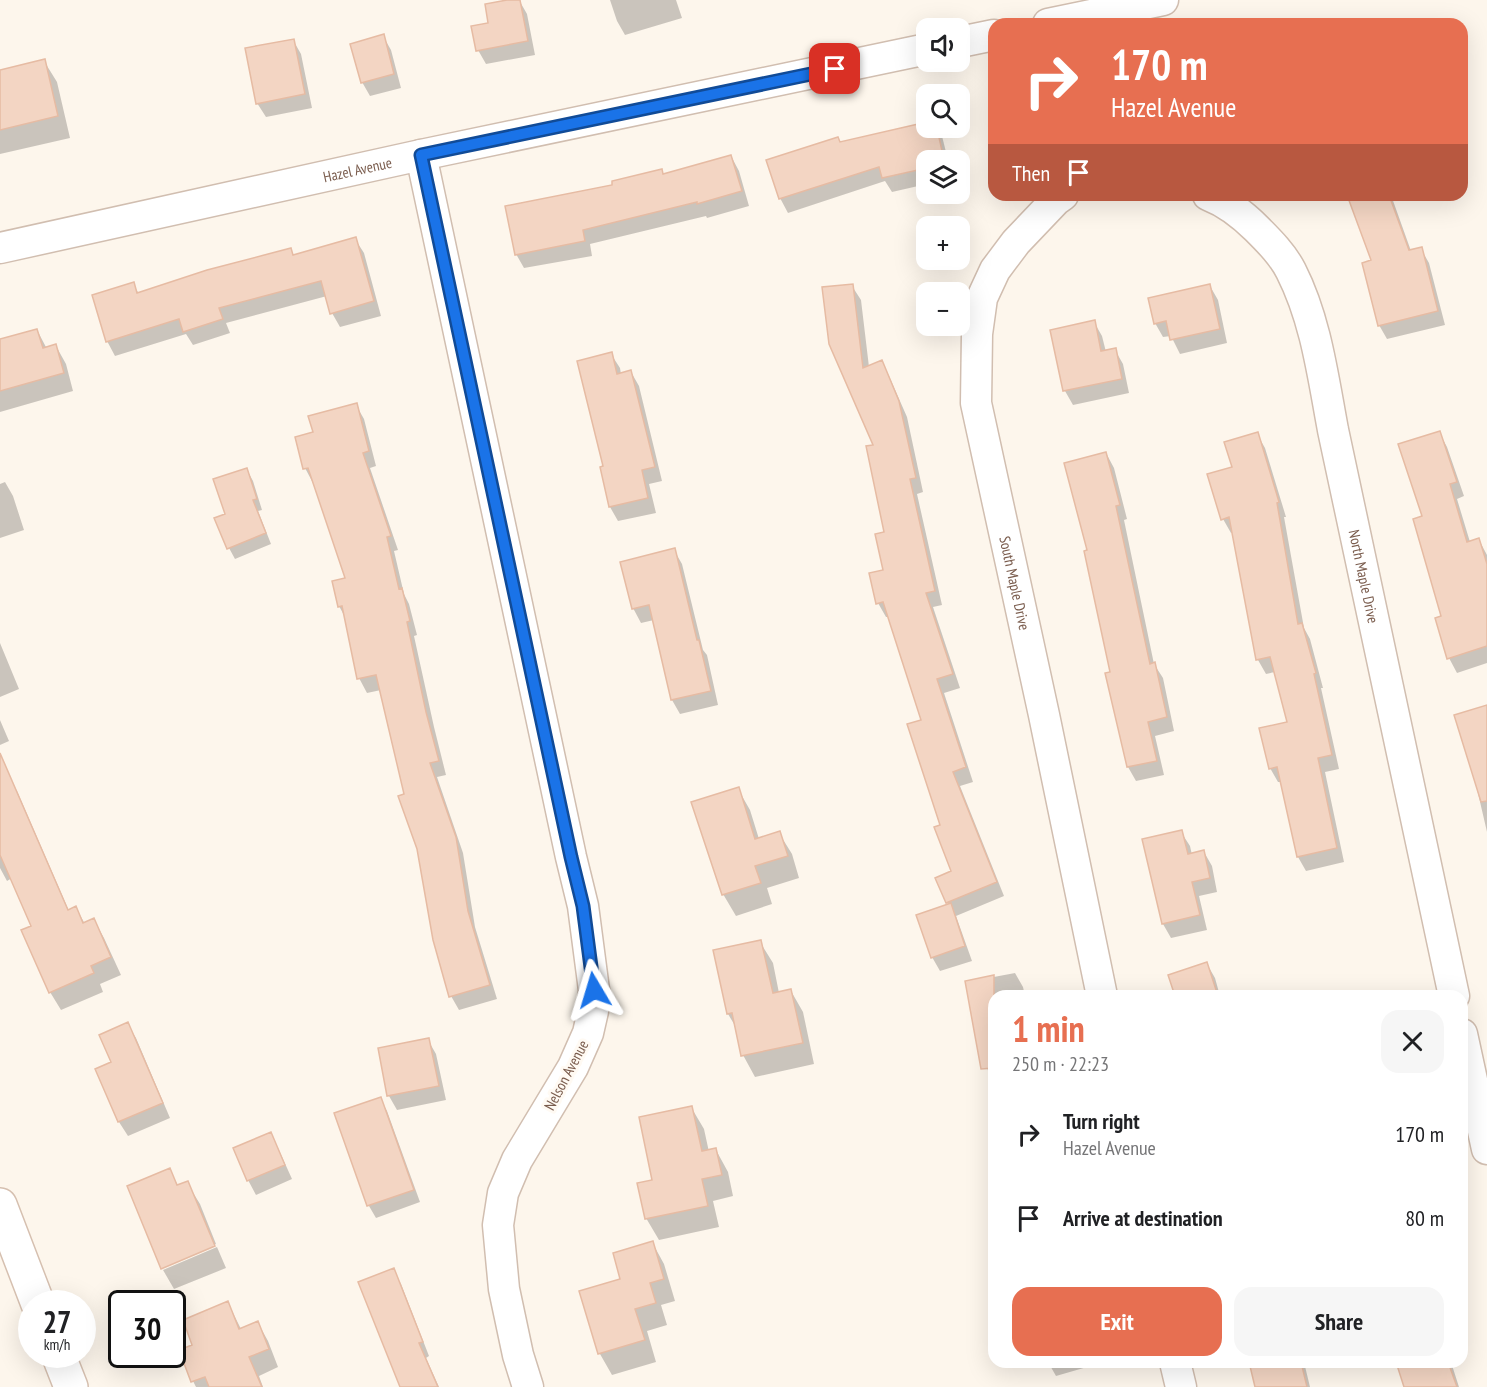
<!DOCTYPE html>
<html lang="en">
<head>
<meta charset="utf-8">
<style>
  body { margin:0; font-family:"PT Sans Narrow",sans-serif; background:#f6f6f6; color:#202124; height:100vh; display:flex; flex-direction:column; font-size:22px; white-space:nowrap }
  * { box-sizing:border-box; margin:0 }
  p { font-size:20px; color:#757577 }
  .icon { flex:none; width:33px; height:33px; fill:none; stroke:currentColor; stroke-width:2; stroke-linecap:round; stroke-linejoin:round }
  .map { position:relative; flex:1; overflow:hidden }
  .side { position:absolute; left:988px; top:990px; width:480px; height:378px; display:flex; flex-direction:column; background:#fff; border-radius:18px; box-shadow:0 6px 24px #0002 }
  .side>* { flex:none }
  .banner { position:absolute; left:988px; top:18px; width:480px; height:183px; border-radius:18px; box-shadow:0 6px 24px #0002; background:#e76f51; color:#fff; overflow:hidden }
  .buttons { position:absolute; left:916px; top:18px; display:grid; gap:12px }
  .buttons a { display:grid; place-items:center; width:54px; height:54px; border-radius:12px; background:#fff; box-shadow:0 6px 24px #0002; font-size:30px }
  .speed { position:absolute; left:18px; top:1290px; display:flex; gap:12px; font-size:30px; font-weight:700; text-align:center }
  .speed>* { display:grid; place-content:center; width:78px; height:78px; border-radius:50%; background:#fff; box-shadow:0 6px 24px #0002; line-height:1 }
  .speed small { font-size:15px; font-weight:400 }
  .speed .limit { border:3px solid #111; border-radius:9px; background:#fff; color:#111 }
  .pin { position:absolute; display:grid; place-items:center; width:51px; height:51px; color:#fff; margin:-26px; border-radius:12px; box-shadow:0 3px 9px #0006 }
  .me { position:absolute; width:66px; margin:-33px; rotate:353deg; stroke-linejoin:round; filter:drop-shadow(0 0 4px #0008) }
  .turn { display:flex; align-items:center; gap:21px; height:126px; padding:0 24px; font-size:27px }
  .turn .icon { width:78px; height:78px; stroke-width:2.5 }
  .turn b { display:block; font-size:42px; line-height:51px }
  .then { display:flex; align-items:center; height:57px; padding:0 24px; background:#0003; gap:12px; font-size:22px }
  .round { display:grid; place-items:center; flex:none; width:63px; height:63px; border-radius:18px; background:#f6f6f6 }
  .headline { display:flex; align-items:center; justify-content:space-between; height:102px; padding:0 24px }
  h1 { font-size:36px; font-weight:600; line-height:45px; color:#e76f51 }
  .primary-button { display:flex; gap:12px; margin-top:auto; padding:12px 24px }
  .primary-button a { flex:1; height:69px; border-radius:18px; background:#e76f51; color:#fff; font-size:24px; font-weight:600; line-height:69px; text-align:center }
  .primary-button a+a { background:#f6f6f6; color:#202124 }
  ul { padding:0; list-style:none }
  li { display:flex; align-items:center; gap:18px; height:84px; padding:0 24px }
  li div { flex:1 }
  li b { display:block; font-size:22px }
  li em { font-style:normal }
  .map>svg:first-child { display:block }
</style>
</head>
<body>
<div class="map">
<svg width="1487" height="1387" viewBox="0 0 1487 1387">
  <rect width="100%" height="100%" fill="#fdf6ec"/>
  <!-- shadow -->
  <path fill="#0003" d="M515,0h4l8,14 8,41 -49,9 -8,-14 12,-26z
    M610,0h66l6,18 -57,17 -8,-14z
    M383,36l8,14 10,38 -31,8 -8,-14z
    M293,40l8,14 11,54 -46,9 -9,-14z
    M44,61l13,21 13,56 -70,16v-83z
    M927,123v5h11l4,8 6,24h-21v24l-35,8 -7,-11 -97,32 -8,-15 60,-55z
    M731,156l8,15 10,35 -42,12 -1,-2 -116,28 2,12 -68,12 -8,-14 148,-78z
    M1349,195h42l20,56 10,-2 8,14 16,62 -58,14 -8,-14 -6,-64z
    M355,239l9,14 17,63 -41,11 -8,-14 -5,-17 -101,27 4,10 -37,12 -7,-11 -71,22 -8,-15 26,-57 6,10 151,-45 4,7z
    M852,286l9,14 8,67 12,-5 8,14 18,41 16,75 -6,2 25,111 -9,2 27,81 -16,5 29,89 -13,4 44,110 -48,20 16,45 -32,10 -8,-14 17,-52 -2,-3 6,-30 -12,-46 -18,-105 -33,-104h-4l-8,-14 7,-32 1,-38 -11,-87 -44,-102z
    M1210,286l8,14 9,43 -47,11 -9,-18 -8,1 -8,-14z
    M1094,322l8,14 4,16 9,-2 8,14 6,29 -56,12 -8,-14 -13,-60z
    M37,330l10,19 9,-3 10,18 7,27 -73,21v-71z
    M611,354l9,14 1,6 10,-2 8,14 23,95 -13,3 7,29 -38,8 -8,-14 -8,-39h3z
    M356,405l8,14 12,47 -6,2 28,82 -4,1 10,43 5,10 8,31 -3,1 20,91 12,48 -9,2 26,76 12,74 22,72 -38,11 -8,-14 -70,-306 -14,3 -8,-15 -13,-59 -7,-13 8,-27 -32,-97 -2,1 -8,-15 10,-35z
    M1439,432l8,15 17,49 -7,3 13,43 9,-2 8,15v108l-30,10 -8,-15 -6,-41 -19,-100z
    M1257,434l8,14 21,69h-2l20,111 6,11 13,49h-2l18,81 -14,3 19,90 -38,9 -8,-14 -16,-75h-4l-8,-14 19,-45 -14,-51 -9,2 -8,-14 -24,-128 -3,1 -8,-14 10,-51z
    M1106,453l8,15 13,51 -3,1 30,144 9,14 11,53 -19,5 9,39 -28,6 -8,-14 -39,-216z
    M247,470l6,11 9,29 -4,1 13,33 -36,15 -6,-11 -2,-33z
    M5,482l8,14 11,34 -24,8v-54z
    M674,550l8,14 21,86 4,5 11,50 -38,9 -8,-14 -18,-80 -13,3 -8,-15z
    M0,643l19,46 -19,8z
    M1487,707v125l-13,-56z
    M0,720l9,21 -9,4z
    M7,773l10,18 52,120 7,-3 9,16 9,-4 10,18 17,37 -21,9 3,8 -42,18 -11,-18 -17,-66 -21,-48 -5,3 -7,-13v-92z
    M738,789l12,21 9,29 20,-6 13,21 7,24 -32,10 5,16 -36,12 -13,-22z
    M1181,832l9,14 2,9 12,-3 8,14 5,26 -18,4 8,34 -36,8 -8,-14 -19,-84z
    M760,942l13,21 6,30 12,-2 12,21 11,52 -59,13 -12,-22 -6,-26 -9,-15z
    M1207,964l8,14 5,18h-44z
    M1015,973l8,14 2,9h-31v100l-27,-114z
    M127,1024l9,14 34,80 -42,18 -9,-14 -22,-52 16,-7z
    M428,1040l8,14 10,46 -49,10 -8,-14z
    M380,1099l7,12 33,91 -44,16 -7,-12 -33,-92z
    M691,1107l13,22 5,23 7,-2 12,22 5,24 -20,5 6,26 -60,13 -13,-22 8,-37z
    M270,1134l8,14 14,31 -36,16 -8,-15z
    M169,1170l10,17 8,-4 13,21 16,40 -54,22v3l-33,-82z
    M652,1242l12,22 11,37 -14,4 6,20 -20,6 9,31 -44,13 -12,-21 -19,-62 41,-12z
    M217,1247l9,21 -52,21 -11,-19z
    M393,1270l8,14 28,72 -3,2 13,29h-37z
    M228,1303l13,26 17,-6 10,18 10,26 -19,9 4,11h-67l-3,-6 1,-36z
    M1048,1362h45l1,3 -38,11z
    M1251,1362h53l6,25h-54z
    M1397,1362h54l8,25h-54z"/>
  <!-- building -->
  <path fill="#f3d5c3" stroke="#e6bba3" stroke-width="1.5" d="M507,0h13l8,41 -52,10 -5,-25 17,-3 -3,-19z
    M384,34l10,40 -33,9 -11,-39z
    M294,39l11,55 -49,10 -11,-56z
    M45,59l13,57 -58,14v-60z
    M927,122v6h10l7,32h-17v8l-45,10 -3,-11 -100,32 -13,-39 72,-23 2,5z
    M731,155l11,36 -45,13v-2l-114,28 2,11 -70,14 -10,-49 107,-21v-4l50,-12 1,5z
    M1347,195h42l20,55 13,-3 16,64 -60,15 -16,-63 9,-3z
    M356,237l18,64 -44,13 -9,-33 -102,27 4,11 -40,13 -4,-13 -73,23 -14,-47 42,-13 3,11 70,-23 84,-22 2,7z
    M853,284l10,84 19,-8 17,41 17,77 -6,1 25,112 -9,2 27,81 -16,5 29,88 -13,5 44,110 -51,21 -11,-25 16,-7 -17,-44 6,-2 -33,-101 14,-4 -38,-118 -7,2 -7,-31 14,-3 -8,-36 9,-2 -18,-86 7,-1 -44,-101 -7,-57z
    M1210,284l10,45 -50,11 -4,-19 -12,3 -6,-26z
    M1095,320l6,31 15,-3 6,31 -59,12 -13,-61z
    M37,329l6,19 13,-4 8,29 -64,18v-52z
    M612,352l5,22 14,-4 24,97 -13,3 6,28 -39,9 -9,-40 3,-1 -26,-105z
    M357,403l12,48 -6,2 28,83 -4,1 12,52 3,-1 8,33 -3,1 19,90 13,49 -9,2 26,74 12,74 22,74 -41,12 -16,-57 -16,-91 -19,-53 6,-2 -28,-119 -19,4 -15,-73 -4,1 -6,-26 13,-3 -37,-110 -5,1 -8,-32 18,-5 -5,-16z
    M1440,431l17,51 -7,2 17,58 12,-4 8,26v82l-40,13 -12,-41 6,-2 -28,-97 9,-3 -24,-72z
    M1258,432l21,70 -2,1 21,121 4,-1 14,50 -2,1 18,81 -14,3 19,90 -40,9 -20,-90 -8,2 -10,-41 28,-6 -17,-65 -14,3 -27,-143 -8,3 -14,-46 25,-7 -8,-25z
    M1106,452l14,53 -4,1 34,158 5,-2 12,55 -19,5 9,39 -30,6 -22,-94 5,-1 -26,-121 3,-1 -23,-87z
    M247,468l10,31 -4,1 13,33 -39,16 -13,-31 11,-4 -12,-35z
    M675,548l22,92h2l12,51 -40,9 -22,-95 -17,4 -12,-47z
    M1487,705v96l-6,1 -27,-87z
    M0,753l68,157 8,-4 7,17 11,-5 17,39 -20,9 3,7 -45,20 -28,-63 10,-4 -31,-71z
    M739,787l16,52 25,-8 8,25 -33,10 6,17 -39,12 -31,-93z
    M1182,830l6,24 16,-4 6,28 -18,4 8,33 -38,9 -20,-85z
    M951,903l14,43 -34,12 -15,-43z
    M761,940l12,53 18,-4 12,54 -62,13 -9,-43 -5,1 -14,-64z
    M1207,962l11,34h-43l-7,-21z
    M994,975v93l-13,1 -16,-88z
    M128,1022l35,81 -45,19 -23,-53 16,-7 -12,-27z
    M429,1038l10,48 -52,10 -9,-48z
    M381,1097l33,93 -47,16 -33,-93z
    M692,1106l10,45 14,-3 6,27 -20,4 6,27 -63,13 -8,-36 15,-3 -13,-63z
    M271,1132l14,33 -38,16 -14,-33z
    M170,1168l7,17 11,-4 27,65 -54,23 -34,-83z
    M653,1241l11,38 -14,4 6,20 -21,6 10,31 -47,14 -19,-63 41,-12 -7,-26z
    M394,1268l29,74 -4,1 19,44h-38l-42,-105z
    M228,1301l11,28 19,-8 11,28 -20,8 13,30h-53l-4,-10 -14,5 -12,-32 13,-5 -9,-25z
    M1249,1362h52l6,25h-52z
    M1396,1362h52l9,25h-53z"/>
  <g fill="none" stroke-linecap="round" stroke-linejoin="round">
    <defs>
      <g id="street">
        <path d="M1048,24l115,-24"/>
        <path d="M960,42l34,-7"/>
        <path d="M421,155l150,702 12,49 11,84 -1,21 -5,22 -15,34 -56,93 -14,33 -5,32 6,64 14,66 10,32"/>
        <path id="s1" d="M1063,195l-7,5 -40,42 -21,28 -13,28 -5,36 -1,69 68,312 58,281"/>
        <path id="s2" d="M1208,195c18,7 35,20 49,34 12,12 26,26 34,42 25,49 32,106 42,159l121,566"/>
        <path id="s3" d="M0,248l421,-93 506,-106"/>
        <path d="M1462,1034l25,115"/>
        <path d="M1175,1362l6,25"/>
      </g>
      <path id="secondary" d="M0,1205l38,99
        M58,1354l13,33"/>
    </defs>
    <!-- street casing -->
    <use href="#street" stroke="#d1beb0" stroke-width="33"/>
    <!-- secondary casing -->
    <use href="#secondary" stroke="#d6c0b0" stroke-width="36"/>
    <!-- street -->
    <use href="#street" stroke="#fff" stroke-width="30"/>
    <!-- secondary -->
    <use href="#secondary" stroke="#fff" stroke-width="33"/>
  </g>
  <g fill="none" stroke-linecap="round" stroke-linejoin="round">
    <defs>
      <path id="route" d="M594,990l-11,-84 -12,-49 -150,-702 414,-86"/>
    </defs>
    <!-- route casing -->
    <use href="#route" stroke="#114b97" stroke-width="15"/>
    <!-- route -->
    <use href="#route" stroke="#1a73e8" stroke-width="10"/>
  </g>
  <g text-anchor="middle" dominant-baseline="central" stroke-width="6" stroke-linejoin="round" paint-order="stroke">
    <!-- street labels -->
    <g font-size="15" fill="#7a5c4d" stroke="#fffaf3">
      <text stroke="none"><textPath href="#s3" startOffset="366">Hazel Avenue</textPath></text>
      <text stroke="none"><textPath href="#s2" startOffset="429">North Maple Drive</textPath></text>
      <text stroke="none"><textPath href="#s1" startOffset="422">South Maple Drive</textPath></text>
      <text transform="translate(566 1075) rotate(-62)">Nelson Avenue</text>
    </g>
  </g>
</svg>
<div class="buttons">
<a><svg class="icon" aria-label="sound" viewBox="0 0 24 24"><path d="M4 9h4l5-4v14l-5-4H4zM17 9q2 3 0 6"/></svg></a>
<a><svg class="icon" aria-label="search" viewBox="0 0 24 24"><circle cx="10" cy="10" r="6"/><path d="M15 15l6 6"/></svg></a>
<a><svg class="icon" aria-label="layers" viewBox="0 0 24 24"><path d="M12 4l9 5-9 5-9-5zM3 14l9 5 9-5"/></svg></a>
<a>+</a>
<a>−</a>
</div>
<div class="speed"><div>27<small>km/h</small></div><div class="limit">30</div></div>
<div class="pin" style="left:835px;top:69px;background:#d93025"><svg class="icon" aria-label="arrive" viewBox="0 0 24 24"><path d="M6 21V4h12l-3 4 3 4H6"/></svg></div>
<svg class="me" style="left:594px;top:990px" viewBox="-20 -20 40 40"><path d="M0-17L14 15 0 8-14 15z" fill="#1a73e8" stroke="#fff" stroke-width="4"/></svg>
<div class="banner">
<div class="turn"><svg class="icon" aria-label="right" viewBox="0 0 24 24"><path d="M7 20v-9h11M14 6l5 5-5 5"/></svg><div><b>170 m</b>Hazel Avenue</div></div>
<div class="then">Then<svg class="icon" aria-label="arrive" viewBox="0 0 24 24"><path d="M6 21V4h12l-3 4 3 4H6"/></svg></div>
</div>
<section class="side">
<div class="headline"><div><h1>1 min</h1><p>250 m · 22:23</p></div><a class="round"><svg class="icon" aria-label="close" viewBox="0 0 24 24"><path d="M6 6l12 12M18 6L6 18"/></svg></a></div>
<ul>
<li><svg class="icon" aria-label="right" viewBox="0 0 24 24"><path d="M7 20v-9h11M14 6l5 5-5 5"/></svg><div><b>Turn right</b><p>Hazel Avenue</p></div><em>170 m</em></li>
<li><svg class="icon" aria-label="arrive" viewBox="0 0 24 24"><path d="M6 21V4h12l-3 4 3 4H6"/></svg><div><b>Arrive at destination</b></div><em>80 m</em></li>
</ul>
<div class="primary-button"><a>Exit</a><a>Share</a></div>
</section>
</div>
</body>
</html>
